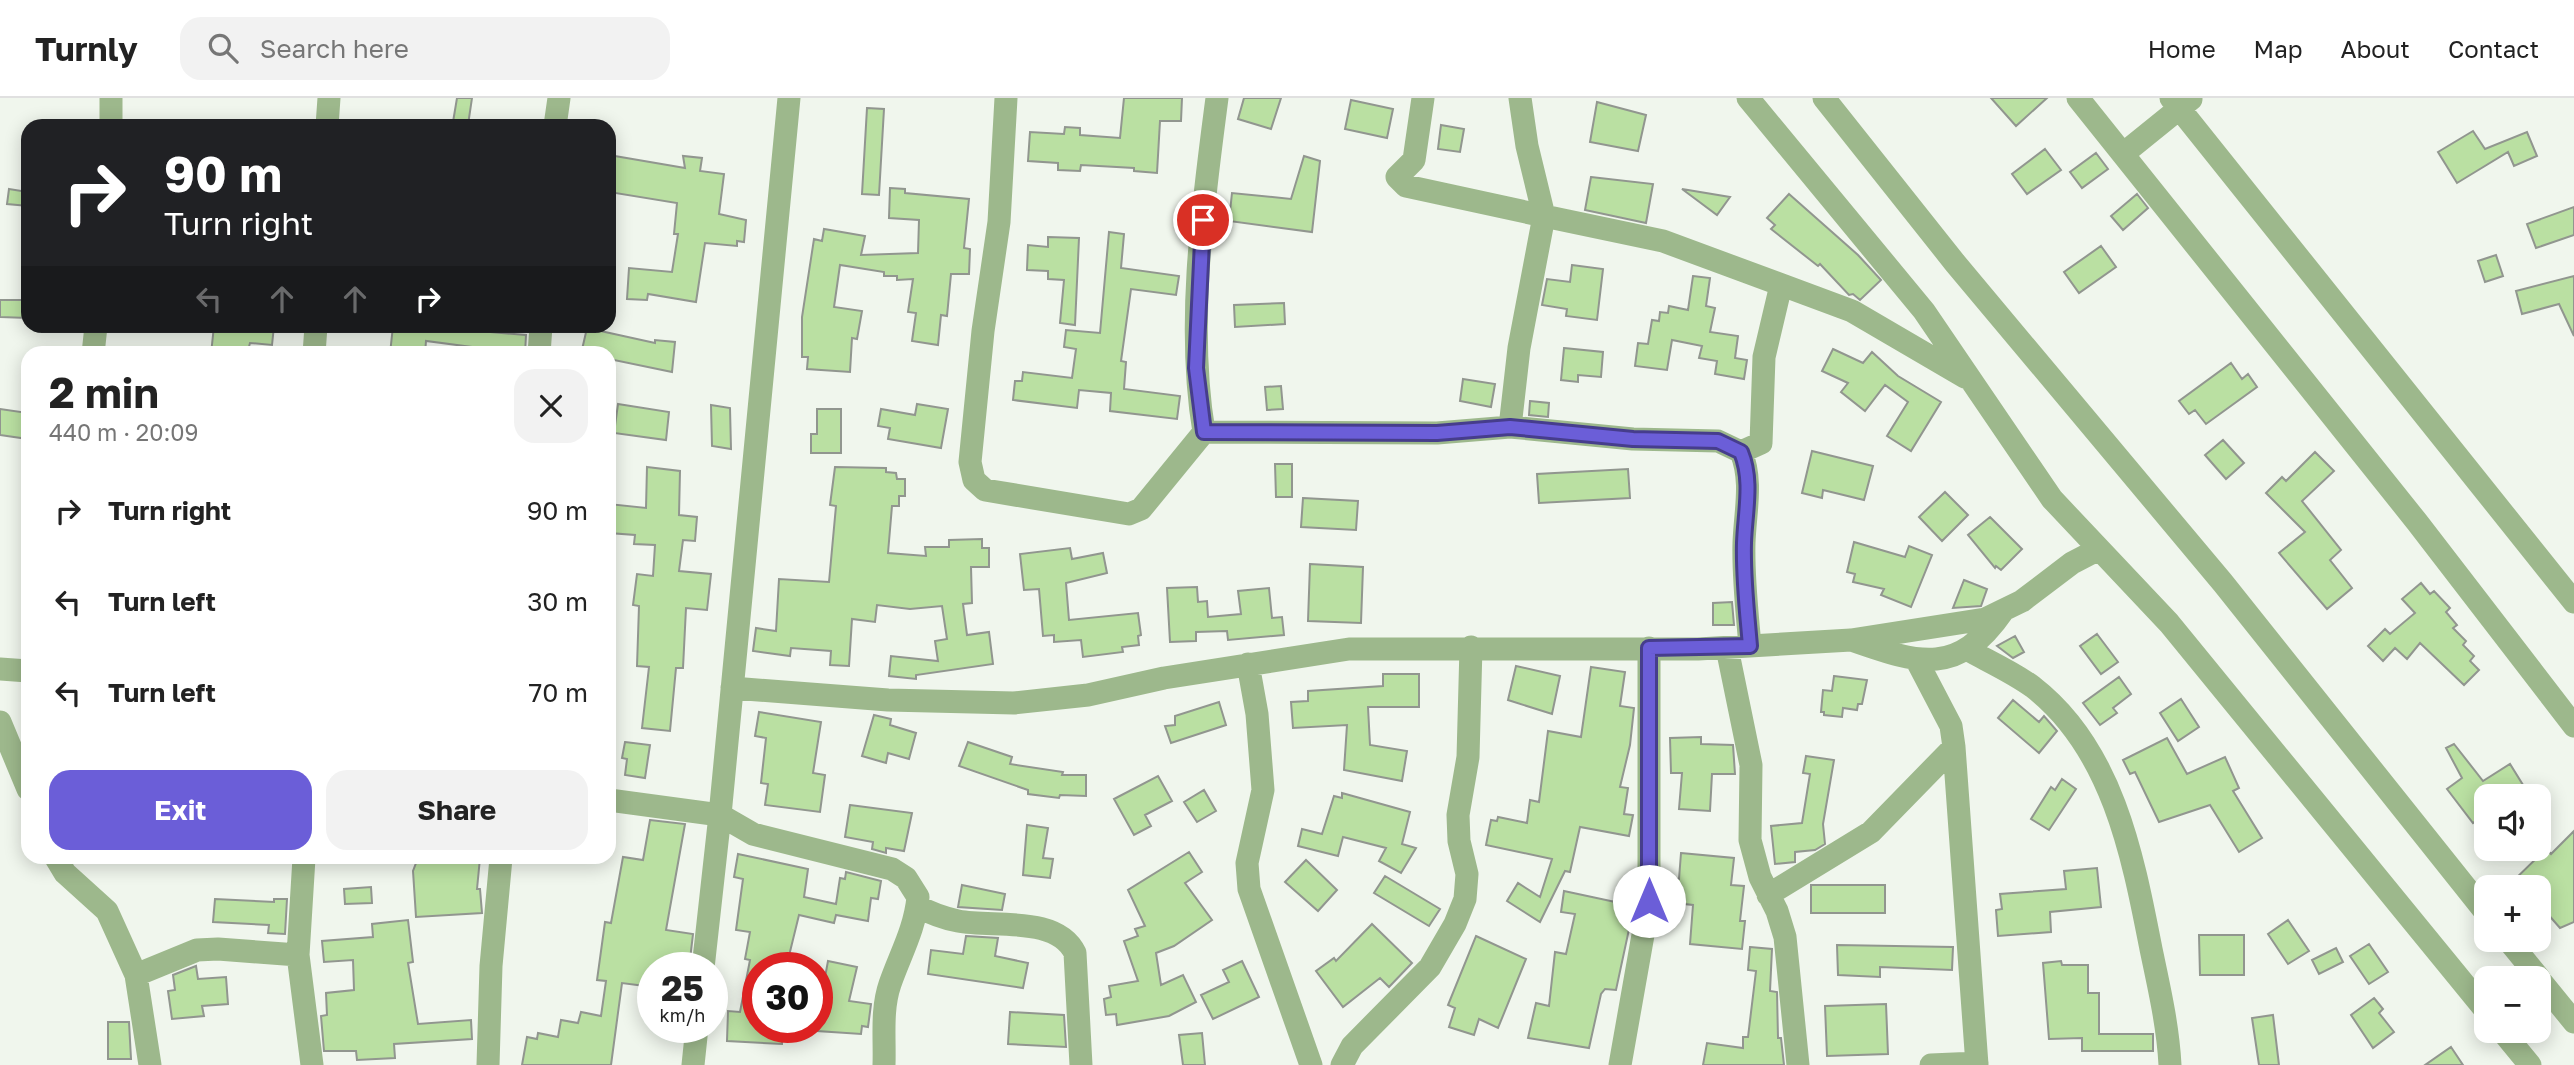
<!DOCTYPE html>
<html lang="en">
<head>
<meta charset="utf-8">
<style>
  body { margin:0; font-family:"Golos Text",sans-serif; background:#f2f2f2; color:#222; height:100vh; display:flex; flex-direction:column; font-size:26px; white-space:nowrap }
  * { box-sizing:border-box; margin:0 }
  p { font-size:23px; color:#767676 }
  .icon { flex:none; width:38px; height:38px; fill:none; stroke:currentColor; stroke-width:2; stroke-linecap:round; stroke-linejoin:round }
  .map { position:relative; flex:1; overflow:hidden }
  .panel { position:absolute; left:21px; top:248px; width:595px; height:518px; display:flex; flex-direction:column; background:#fff; border-radius:21px; box-shadow:0 4px 18px #0003 }
  .panel>* { flex:none }
  .banner { position:absolute; left:21px; top:21px; width:595px; height:214px; border-radius:21px; box-shadow:0 4px 18px #0003; background:#202124; color:#fff; overflow:hidden }
  .controls { position:absolute; left:2474px; top:686px; display:grid; gap:14px }
  .controls a { display:grid; place-items:center; width:77px; height:77px; border-radius:14px; background:#fff; box-shadow:0 4px 18px #0003; font-size:35px }
  .speed { position:absolute; left:637px; top:854px; display:flex; gap:14px; font-size:35px; font-weight:700; text-align:center }
  .speed>* { display:grid; place-content:center; width:91px; height:91px; border-radius:50%; background:#fff; box-shadow:0 4px 18px #0003; line-height:1 }
  .speed small { font-size:18px; font-weight:400 }
  .speed .limit { border:10px solid #d22; background:#fff; color:#111 }
  .pin { position:absolute; display:grid; place-items:center; width:60px; height:60px; color:#fff; margin:-30px; border:4px solid #fff; border-radius:50%; box-shadow:0 2px 7px #0007 }
  .me { position:absolute; width:77px; margin:-38px; rotate:0deg; stroke-linejoin:round; filter:drop-shadow(0 0 5px #0008) }
  .turn { display:flex; align-items:center; gap:24px; height:147px; padding:0 28px; font-size:32px }
  .turn .icon { width:91px; height:91px; stroke-width:2.5 }
  .turn b { display:block; font-size:49px; line-height:60px }
  .lanes { display:flex; align-items:center; height:66px; padding:0 28px; background:#0003; justify-content:center; gap:35px; direction:ltr }
  .lanes .off { opacity:.35 }
  .round { display:grid; place-items:center; flex:none; width:74px; height:74px; border-radius:21px; background:#f2f2f2 }
  .headline { display:flex; align-items:center; justify-content:space-between; height:119px; padding:0 28px }
  h1 { font-size:42px; font-weight:700; line-height:52px }
  .cta { display:flex; gap:14px; margin-top:auto; padding:14px 28px }
  .cta a { flex:1; height:80px; border-radius:21px; background:#6b5ed8; color:#fff; font-size:28px; font-weight:700; line-height:80px; text-align:center }
  .cta a+a { background:#f2f2f2; color:#222 }
  ul { padding:0; list-style:none }
  li { display:flex; align-items:center; gap:21px; height:91px; padding:0 28px }
  li div { flex:1 }
  li b { display:block; font-size:26px }
  li em { font-style:normal }
  header { display:flex; align-items:center; gap:42px; box-sizing:border-box; height:98px; padding:0 35px; background:#fff; border-bottom:2px solid #e0e0e0 }
  header strong { font-size:33px }
  nav { display:flex; gap:38px; margin-inline-start:auto; font-size:24px }
  .search { width:490px; height:63px; background:#f2f2f2; display:flex; align-items:center; gap:18px; box-sizing:border-box; padding:0 24px; border-radius:21px; color:#767676; font-size:26px }
  .map>svg:first-child { display:block }
</style>
</head>
<body>
<header>
<strong>Turnly</strong>
<div class="search"><svg class="icon" aria-label="search" viewBox="0 0 24 24"><circle cx="10" cy="10" r="6"/><path d="M15 15l6 6"/></svg>Search here</div>
<nav><a>Home</a><a>Map</a><a>About</a><a>Contact</a></nav>
</header>
<div class="map">
<svg width="2574" height="967" viewBox="0 0 2574 967">
  <rect width="100%" height="100%" fill="#f0f6ed"/>
  <!-- building -->
  <path fill="#bae0a2" stroke="#91968f" stroke-width="2" d="M457,0h15l-4,27 -15,-3z
    M1124,0h58l-1,23h-21l-3,52 -23,-2v-3l-53,-3 -1,6 -22,-1v-7l-30,-2 2,-29 34,2 1,-7 15,1v7l40,3z
    M1244,0h37l-10,31 -33,-10z
    M1991,0h56l-31,28z
    M1351,2l42,9 -6,29 -42,-9z
    M1597,4l49,13 -8,36 -48,-9z
    M867,10l17,1 -5,86 -17,-1z
    M1441,27l23,4 -4,23 -22,-3z
    M2473,33l12,18 42,-17 10,24 -23,10 -6,-14 -51,31 -19,-31z
    M2045,51l16,21 -34,24 -15,-20z
    M2096,55l12,16 -26,19 -12,-16z
    M609,57l76,13 -2,-12 19,2 -2,13 24,3 -5,40 27,6 -2,22 -7,-1v5l-32,-3 -9,59 -48,-8 -1,6 -20,-1 2,-31 43,4 6,-38h-4l3,-31 -68,-11z
    M1304,58l16,5 -8,71 -83,-11 3,-28 59,6z
    M1591,79l62,7 -7,39 -61,-13z
    M890,90l15,1v4l64,6 -5,49 6,1 -1,25h-18l-4,42 -6,-1 -3,30 -26,-4 4,-28 -8,-1 5,-33 -16,1v-4h-13v-4l-44,-7 -6,42 28,4 -5,28 -5,-1 -2,34 -43,-3 1,-12h-6v-40l12,-78 8,2 2,-12 41,7 -4,19 57,-2 1,-33 -30,-2z
    M9,91l19,3v14l-21,-2z
    M1682,91l48,8 -13,18z
    M1789,96l69,61 23,25 -21,20 -7,-6 -4,1 -29,-31 -2,2 -47,-37 4,-4 -8,-7z
    M2137,96l11,14 -25,22 -12,-14z
    M2574,109v28l-38,13 -9,-24z
    M1109,134l15,2 -3,34 58,8 -3,19 -45,-6 -10,72 5,1 -2,27 56,7 -3,23 -67,-8 1,-18 -32,-3 -2,18 -64,-8 2,-19h7l1,-9 49,6 4,-29 -12,-2 2,-17 34,3z
    M1048,139l31,1 -4,87 -15,-2 4,-43 -16,-1v-8l-21,-1 1,-25 20,2z
    M2101,148l15,21 -37,26 -15,-21z
    M2496,157l7,21 -18,6 -7,-21z
    M1572,167l31,4 -6,51 -31,-4 1,-7 -25,-4 5,-26 23,3z
    M1693,178l17,2 -4,28 9,2 -5,24 28,4 -3,22 12,2 -3,19 -29,-5 2,-13 -18,-3 3,-12 -30,-6 -5,30 -32,-4 3,-23 10,1 4,-24 7,1 1,-9 8,1 1,-7 19,4z
    M2574,178v60l-15,-32 -37,10 -6,-23z
    M0,202h28v18l-28,-1z
    M1284,205l1,21 -50,3 -1,-22z
    M214,228h60l-2,19 -22,-2 -3,11h-36z
    M393,228h98v6l35,3 -1,19 -99,-13 -1,13h-35z
    M587,230l68,15v-3l20,2 -3,30 -63,-13v-5h-28z
    M1564,250l39,4 -2,25 -23,-2v7l-17,-2z
    M1833,251l30,14 9,-11 26,24 43,26 -30,49 -24,-15 21,-34 -23,-17 -20,26 -24,-19 7,-9 -26,-12z
    M2231,265l11,16 6,-5 9,13 -51,37 -11,-14 -6,4 -10,-13z
    M1463,281l32,5 -4,23 -31,-6z
    M1281,288l2,23 -16,1 -2,-23z
    M1530,303l19,2 -1,14 -19,-2z
    M618,306l51,8 -3,28 -52,-7z
    M917,306l31,5 -7,39 -53,-9 2,-11 -12,-2 3,-17 34,6z
    M711,307l19,3 1,41 -19,-3z
    M0,311l28,4v26l-28,-4z
    M817,311h24v44h-30v-19h6z
    M2223,342l21,23 -18,16 -21,-24z
    M1812,353l61,15 -9,34 -41,-10 -1,8 -20,-5z
    M2315,354l19,19 -32,30 39,49 -11,10 22,28 -25,21 -48,-56 26,-21 -39,-39 16,-16 4,4z
    M1275,366h17v33h-16z
    M647,369l33,4 -1,44 18,2 -2,24 -12,-1 -4,31 32,3 -4,36 -21,-2 -3,60h-7l-6,63 -28,-3 7,-61 -12,-1 2,-60 -6,-1 4,-31 16,2 2,-31 -21,-1 1,-9 -26,-2v-29l37,4z
    M835,369l51,1v4l10,1 1,6h8v17h-6v10h-7l-4,47 38,3 -1,-9h24v-7l33,-1v9h7v19h-18l1,36 -9,1 4,31 22,-3 4,32 -77,11v4l-27,-3 2,-20 47,5 -3,-20 12,-2 -5,-33 -32,3 -33,-4 -2,17 -23,-3 -3,47 -19,-1 1,-14 -40,-3 -1,8 -37,-5 3,-23 20,3 3,-52 50,3 7,-76 -6,-1z
    M1628,371l2,29 -91,5 -2,-29z
    M1945,394l23,23 -26,26 -23,-24z
    M1303,400l55,3 -2,29 -55,-3z
    M1990,419l32,32 -21,21 -5,-4 -1,2 -27,-33z
    M1854,444l51,15 4,-11 23,9 -21,52 -30,-12 3,-6 -31,-7 2,-8 -8,-2z
    M1070,450l2,11 31,-6 4,20 -41,10 3,37 69,-7 3,22 -3,1 1,9 -17,2 1,5 -40,5 -2,-17 -27,2v-7l-11,1 -4,-47 -15,1 -4,-36z
    M1310,466l53,3 -2,56 -53,-2z
    M1964,482l23,9 -6,17 -28,2z
    M2421,485l9,11 4,-3 16,17 -4,4 11,13 -4,3 13,13 -3,4 11,11 -4,5 9,9 -15,15 -44,-42 -13,16 -12,-11 -12,13 -15,-15 17,-17 5,5 25,-21 -13,-14z
    M1197,489l1,15 9,-1 1,16 33,-3 -3,-23 31,-3 3,30 10,-1 2,18 -56,5 -1,-9 -31,1v9l-26,1 -3,-54z
    M1732,504l2,23h-21v-22z
    M2097,536l21,28 -17,12 -21,-28z
    M2015,538l9,16 -11,6 -16,-12z
    M1516,568l44,10 -8,38 -44,-14z
    M1591,569l34,5 -5,34 14,2 -4,37 -10,42 8,1 -4,26 9,1 -4,21 -49,-9 -10,45 -5,-1 -25,51 -33,-21 11,-18 22,14 12,-38 -66,-14 5,-25 6,1 1,-4 29,6 3,-23 9,2 9,-71 33,6z
    M1383,576h36v33h-51l2,38 37,6 -5,30 -58,-11 3,-45 -54,3 -2,-26 17,-1v-10l75,-5z
    M1834,578l33,4 -5,24h-4l-1,6 -14,-2 -1,9 -18,-2v-3h-3l2,-22 9,1z
    M2119,579l12,17 -18,14 4,5 -17,12 -17,-22z
    M2181,601l18,28 -21,14 -18,-28z
    M2013,602l26,22 5,-6 13,15 -18,22 -41,-35z
    M1219,604l7,23 -55,18 -6,-17 10,-1v-9z
    M759,614l62,10 -8,51 12,2 -5,37 -55,-7 3,-21 -7,-1 5,-45 -11,-2z
    M874,617l17,4 -1,6 26,8 -7,26 -21,-6 -2,10 -24,-7z
    M1701,639v7l32,1 2,29h-23l-2,37 -31,-2 3,-36h-11l-1,-35z
    M2167,640l20,36 38,-17 14,31 -6,3 29,47 -23,14 -29,-47 -51,17 -24,-50 -5,2 -7,-14z
    M625,644l25,3 -5,33 -20,-3 2,-16 -5,-1z
    M968,644l44,15 -2,7 53,8 -1,3h24v21l-26,-1 -1,3 -31,-4v-4l-69,-24z
    M2454,646l29,37 27,-17 13,21 -20,11h-16v17l-14,10 -26,-34 15,-11 -16,-30z
    M1806,658l28,4 -11,64 2,20 -10,6 -20,2v10l-20,2 -4,-38 31,-3 8,-49 -7,-1z
    M1158,678l14,25 -27,14 6,11 -17,9 -20,-36z
    M2062,681l14,10 -27,41 -18,-11 20,-32 4,3z
    M1204,692l12,21 -19,11 -13,-20z
    M1342,695l68,19 -8,32 14,4 -15,25 -22,-12 7,-13 -43,-11 -5,19 -40,-10 4,-17 20,5 12,-38 8,2z
    M850,707l62,8 -8,38 -18,-3v5l-14,-4 1,-7 -28,-5z
    M650,722l35,4 -19,106 27,4 -4,34h-36v19l-31,-4 -11,82h-89l5,-28 10,2 1,-6 20,4 3,-17 17,3 3,-11 20,4 5,-35 -9,-1 8,-58 6,1 12,-66 20,3z
    M1027,727l21,3 -5,30 10,1 -3,19 -27,-3z
    M2574,733v91l-14,6 -21,-24v-17h-32l39,-38 5,5z
    M1189,754l13,20 -17,11 27,37 -38,26 -18,7 5,32 22,-10 13,27 -27,14 -52,9 -1,-11 -10,1 -2,-16 7,-2 -2,-11 29,-5 -14,-40 14,-5 -3,-7 10,-3 -17,-36z
    M1681,755l53,5 -3,27 13,1 -4,35h5l-3,28 -52,-5 3,-39 -28,-3 2,-24 12,1z
    M738,756l70,15 -4,28 32,7 4,-26 5,1 1,-7 35,9 -3,18 -7,-1 -3,23 -32,-6 -2,8 -35,-8 -13,53h-28v59h25l-1,17 -55,-3 1,-30 12,1 10,-52 -5,-1 5,-27 -14,-2 7,-51 -9,-2z
    M418,760h62l-3,31h3l2,24 -66,4 -3,-46z
    M1306,762l31,30 -19,21 -33,-29z
    M2097,770l4,39 -51,5 1,20 -53,4 -2,-26 6,-1 -2,-15 66,-5 -2,-18z
    M1385,778l55,33 -11,17 -55,-33z
    M962,787l43,9 -3,16 -44,-3z
    M1811,787h74v28h-74z
    M371,789l1,16 -27,1 -1,-15z
    M1564,793l70,15 -18,84 -11,-1 -4,5 -12,54 -61,-10 8,-35 13,3 6,-54 11,2 9,-40 -14,-2z
    M215,801l59,3v-3h13l-2,35 -17,-1 1,-8 -56,-3z
    M408,822l5,42 -5,1 10,61 53,-4 1,19 -78,5 1,14 -38,2 -1,-9h-32l-3,-35 6,-1 -1,-22 28,-3 -1,-30 -29,2 -2,-21 51,-4 -1,-13z
    M2288,822l21,31 -21,13 -20,-30z
    M1372,826l40,39 -23,24 -9,-9 -37,29 -27,-36 18,-13 2,3z
    M2199,837h45v40h-44z
    M966,838l32,2 -3,18 33,7 -5,25 -95,-14 3,-24 32,4z
    M1476,838l50,23 -28,69 -19,-9 -5,16 -25,-8 6,-19 -7,-3z
    M2369,846l19,28 -19,12 -19,-28z
    M1837,847l116,2 -1,23 -72,-3v10l-42,-2z
    M1750,849l22,2 -2,42 7,1 1,46h3l3,27h-81l4,-22 36,5v-11h5l8,-66 -8,-1z
    M2336,850l7,14 -24,12 -7,-14z
    M828,863l29,6 -8,34 22,3 -3,23 -6,-1 -1,8 -44,-3v-32h4z
    M1242,863l17,36 -46,22 -12,-24 28,-13 -6,-12z
    M2061,863l1,4h26v28h11v41h54v17h-71v-13l-33,1 -6,-76z
    M196,868l2,13 28,-2 2,27 -26,2 2,10 -32,3 -4,-28 7,-1 -2,-15z
    M2374,900l9,11 -4,4 15,19 -21,16 -22,-33z
    M1886,906l2,50 -61,2 -2,-50z
    M1010,914l54,3 2,32 -58,-3z
    M2273,917l6,50h-20l-7,-47z
    M108,924h21l2,37h-23z
    M1202,935l3,32h-22l-4,-30z
    M2451,949l12,18h-38z"/>
  <g fill="none" stroke-linecap="round" stroke-linejoin="round">
    <!-- minor -->
    <path stroke="#9db88c" stroke-width="23" d="M111,0v28
      M789,0l-69,717 33,19 139,35 14,9 12,19c-3,32 -18,58 -28,87 -9,26 -5,55 -6,81
      M1006,0l-7,124 -16,109 -13,131 4,18 11,10 144,24 12,-5 63,-77 233,1 73,-6 9,-79 25,-132 -138,-30 -9,-9 17,-17 9,-62
      M1520,0l7,48 17,70 119,25 189,70 113,66
      M1748,0l176,213 128,188 117,124 318,389
      M1824,0l131,165 268,320 264,331
      M2078,0l339,424 157,204
      M2171,0l403,504
      M327,28l2,-28
      M555,28l4,-28
      M2123,56l68,-55
      M93,256l3,-28
      M314,256l2,-28
      M539,256l2,-28
      M1510,329l123,12 85,2 23,11c12,29 4,60 3,91 -1,34 3,68 6,103
      M1204,334c-18,-107 -1,-227 13,-334
      M1741,354l20,-9 3,-86 17,-72
      M1854,543c66,23 104,35 149,-30
      M1727,550l24,117 -1,75 10,37 17,34 8,26 13,128
      M1968,552c22,12 46,23 65,37 80,62 100,170 118,262 8,38 17,77 19,116
      M1917,563l34,65 3,21 23,318
      M1248,566l9,50 6,76 -16,73 2,26 62,176
      M0,571l28,2
      M732,590l156,12 126,3 74,-8 76,-17 185,-29h349l153,-9 134,-21 37,-18 50,-38 25,-13
      M0,624l28,67
      M609,702l111,15 -17,153
      M56,760l9,15 42,38 29,64 61,-25 21,-1 80,6
      M304,760l-6,97 14,110
      M1768,797l103,-63 83,-85
      M917,808c13,7 26,12 41,15 35,7 99,-6 117,32l6,112
      M2508,842l31,38
      M136,877l14,90
      M2539,881l35,43
      M2502,933l28,34
      M488,967l3,-99 10,-108
      M693,967l4,-38
      M1342,967l10,-19 78,-79 25,-43 10,-25 2,-25 -8,-33 -1,-26 10,-58 3,-110
      M1620,967l29,-164v-253
      M1931,967l46,-2"/>
  </g>
  <g fill="none" stroke-linecap="round" stroke-linejoin="round">
    <defs>
      <path id="route" d="M1203,122l-7,148 8,64 233,1 73,-6 123,12 85,2 23,11c12,29 4,60 3,91 -1,34 3,68 6,103l-101,2v253"/>
    </defs>
    <!-- route casing -->
    <use href="#route" stroke="#463d8c" stroke-width="18"/>
    <!-- route -->
    <use href="#route" stroke="#6b5ed8" stroke-width="12"/>
  </g>
</svg>
<div class="controls">
<a><svg class="icon" aria-label="sound" viewBox="0 0 24 24"><path d="M4 9h4l5-4v14l-5-4H4zM17 9q2 3 0 6"/></svg></a>
<a>+</a>
<a>−</a>
</div>
<div class="speed"><div>25<small>km/h</small></div><div class="limit">30</div></div>
<div class="pin" style="left:1203px;top:122px;background:#d93025"><svg class="icon" aria-label="arrive" viewBox="0 0 24 24"><path d="M6 21V4h12l-3 4 3 4H6"/></svg></div>
<svg class="me" style="left:1649px;top:803px" viewBox="-20 -20 40 40"><circle r="19" fill="#fff"/><path d="M0-13L10 11 0 6-10 11z" fill="#6b5ed8"/></svg>
<div class="banner">
<div class="turn"><svg class="icon" aria-label="right" viewBox="0 0 24 24"><path d="M7 20v-9h11M14 6l5 5-5 5"/></svg><div><b>90 m</b>Turn right</div></div>
<div class="lanes"><svg class="icon off" aria-label="left" viewBox="0 0 24 24"><path d="M17 20v-9H6M10 6l-5 5 5 5"/></svg><svg class="icon off" aria-label="ahead" viewBox="0 0 24 24"><path d="M12 20V5M6 11l6-6 6 6"/></svg><svg class="icon off" aria-label="ahead" viewBox="0 0 24 24"><path d="M12 20V5M6 11l6-6 6 6"/></svg><svg class="icon" aria-label="right" viewBox="0 0 24 24"><path d="M7 20v-9h11M14 6l5 5-5 5"/></svg></div>
</div>
<section class="panel">
<div class="headline"><div><h1>2 min</h1><p>440 m · 20:09</p></div><a class="round"><svg class="icon" aria-label="close" viewBox="0 0 24 24"><path d="M6 6l12 12M18 6L6 18"/></svg></a></div>
<ul>
<li><svg class="icon" aria-label="right" viewBox="0 0 24 24"><path d="M7 20v-9h11M14 6l5 5-5 5"/></svg><div><b>Turn right</b></div><em>90 m</em></li>
<li><svg class="icon" aria-label="left" viewBox="0 0 24 24"><path d="M17 20v-9H6M10 6l-5 5 5 5"/></svg><div><b>Turn left</b></div><em>30 m</em></li>
<li><svg class="icon" aria-label="left" viewBox="0 0 24 24"><path d="M17 20v-9H6M10 6l-5 5 5 5"/></svg><div><b>Turn left</b></div><em>70 m</em></li>
</ul>
<div class="cta"><a>Exit</a><a>Share</a></div>
</section>
</div>
</body>
</html>
